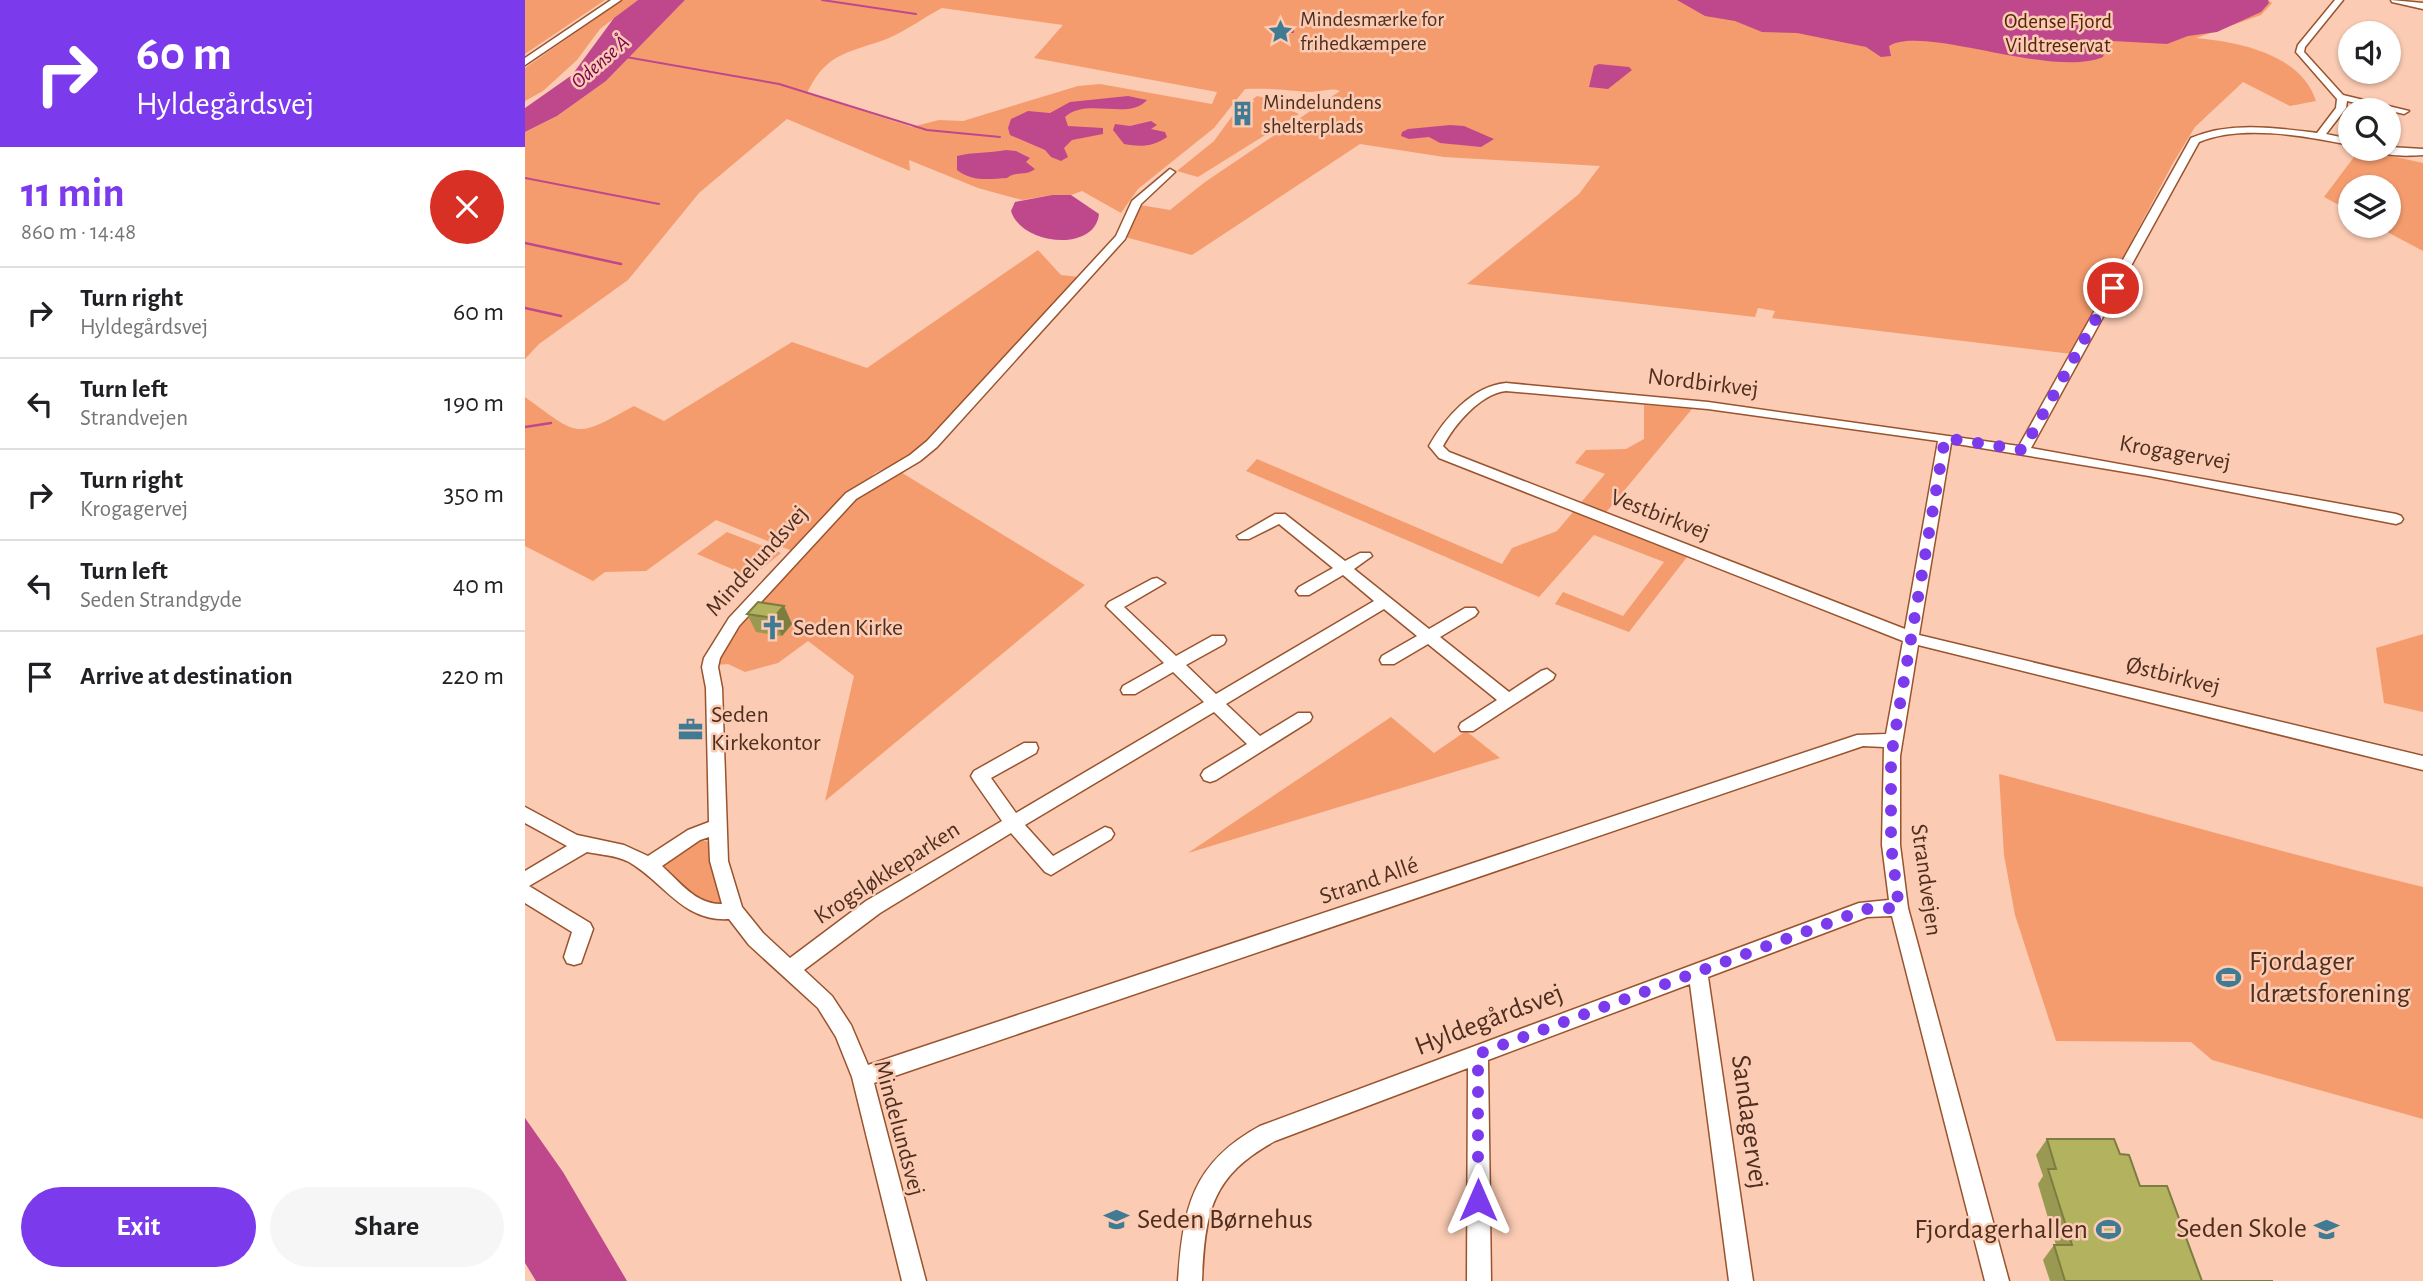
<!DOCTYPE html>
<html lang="en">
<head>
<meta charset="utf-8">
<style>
  body { margin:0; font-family:"Alegreya Sans",sans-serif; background:#f6f6f6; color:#202124; height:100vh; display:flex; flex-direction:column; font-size:26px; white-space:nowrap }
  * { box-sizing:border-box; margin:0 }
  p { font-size:23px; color:#757577 }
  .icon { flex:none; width:38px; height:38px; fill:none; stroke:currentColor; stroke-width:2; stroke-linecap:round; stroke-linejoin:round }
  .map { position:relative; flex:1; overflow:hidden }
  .drawer { display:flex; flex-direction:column; background:#fff; width:525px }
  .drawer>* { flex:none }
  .hud { background:#7c3aed; color:#fff; overflow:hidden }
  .tools { position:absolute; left:1813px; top:21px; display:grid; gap:14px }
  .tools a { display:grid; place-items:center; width:63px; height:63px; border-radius:50%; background:#fff; box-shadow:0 2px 5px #0004; font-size:35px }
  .pin { position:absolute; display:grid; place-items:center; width:60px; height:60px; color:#fff; margin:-30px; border:4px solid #fff; border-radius:50%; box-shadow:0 2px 7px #0007 }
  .me { position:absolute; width:77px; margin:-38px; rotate:0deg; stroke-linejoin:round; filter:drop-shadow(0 0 5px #0008) }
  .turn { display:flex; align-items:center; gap:24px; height:147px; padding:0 21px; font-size:32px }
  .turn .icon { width:91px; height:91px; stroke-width:2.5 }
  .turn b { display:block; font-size:49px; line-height:60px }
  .round { display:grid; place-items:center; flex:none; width:74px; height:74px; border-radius:37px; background:#f6f6f6 }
  .summary { display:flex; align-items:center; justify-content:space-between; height:119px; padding:0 21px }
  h1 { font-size:42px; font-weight:600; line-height:52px; color:#7c3aed }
  .primary-button { display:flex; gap:14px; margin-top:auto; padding:14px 21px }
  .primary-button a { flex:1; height:80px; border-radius:42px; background:#7c3aed; color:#fff; font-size:28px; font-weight:600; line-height:80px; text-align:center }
  .primary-button a+a { background:#f6f6f6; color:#202124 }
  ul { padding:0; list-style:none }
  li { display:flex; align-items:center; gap:21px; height:91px; padding:0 21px; border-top:2px solid #e0e0e0 }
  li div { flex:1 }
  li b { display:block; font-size:26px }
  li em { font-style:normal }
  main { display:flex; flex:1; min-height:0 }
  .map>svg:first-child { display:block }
</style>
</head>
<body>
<main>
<section class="drawer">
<div class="hud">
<div class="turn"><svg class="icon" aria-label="right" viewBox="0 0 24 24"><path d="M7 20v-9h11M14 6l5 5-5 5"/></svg><div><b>60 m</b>Hyldegårdsvej</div></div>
</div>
<div class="summary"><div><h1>11 min</h1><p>860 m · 14:48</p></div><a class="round" style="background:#d93025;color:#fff"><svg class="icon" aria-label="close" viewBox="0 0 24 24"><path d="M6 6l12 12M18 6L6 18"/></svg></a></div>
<ul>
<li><svg class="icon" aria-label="right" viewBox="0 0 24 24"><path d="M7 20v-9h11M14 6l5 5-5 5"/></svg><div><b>Turn right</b><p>Hyldegårdsvej</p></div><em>60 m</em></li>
<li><svg class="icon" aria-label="left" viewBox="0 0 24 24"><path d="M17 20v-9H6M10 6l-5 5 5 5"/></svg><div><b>Turn left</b><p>Strandvejen</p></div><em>190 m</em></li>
<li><svg class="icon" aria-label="right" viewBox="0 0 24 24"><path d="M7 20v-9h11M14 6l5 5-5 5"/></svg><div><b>Turn right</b><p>Krogagervej</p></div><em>350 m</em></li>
<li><svg class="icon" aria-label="left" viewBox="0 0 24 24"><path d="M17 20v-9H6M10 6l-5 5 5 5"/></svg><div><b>Turn left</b><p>Seden Strandgyde</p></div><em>40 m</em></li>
<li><svg class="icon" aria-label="arrive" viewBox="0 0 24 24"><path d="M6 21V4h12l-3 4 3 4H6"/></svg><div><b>Arrive at destination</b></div><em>220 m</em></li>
</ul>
<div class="primary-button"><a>Exit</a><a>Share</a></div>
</section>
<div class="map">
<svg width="1898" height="1281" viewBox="0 0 1898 1281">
  <rect width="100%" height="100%" fill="#fbcbb3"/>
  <!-- green -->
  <path fill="#f49c6e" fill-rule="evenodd" d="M0,0h80l-80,54z
    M97,0h16l-38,29 -23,31 -34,31 -18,10v-33z
    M160,0h1583l4,3 -11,12 -65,23c43,4 105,16 120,63l-26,5 -47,-24 -48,45 -22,36 -101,191 -300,-36 3,-7 -17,-3 -3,9 -288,-33 112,-90 21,-28 -156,-9 -84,-13 -168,111 -67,-18 15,-32 30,5 35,-28 135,-91c-10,-4 -21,2 -33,1 -23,-2 -38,-4 -62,-3l-31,39 -76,61 -17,24 -39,-22 -11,4h-19l-30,5 -44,-12 -69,-28 1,11 -123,-52 -88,74 -71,87 -89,64 -14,15v-227l32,-16 49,-35zM417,8l121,17 -29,33 183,34 -5,12 -112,-20 -22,2 -115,35 -24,-1 -27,7 -105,-34c20,-42 43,-40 82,-55 18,-8 36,-21 53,-30z
    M732,96l9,2 33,16 -101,63 -21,-6 37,-30 27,-37 13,-2 -1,-3z
    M1835,149l63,14v88l-47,-25h13v-39h-39v24l-26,-14z
    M513,250l23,25 18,2 -163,176 -41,20 -83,78 -76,-31 -70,51 -41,1 -12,9 -68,-35v-149c55,40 49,42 109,9l30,15 128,-79 75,26z
    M1119,405l48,4 -94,113 89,35 -58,75 -74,-28 8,-12 60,24 41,-54 -70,-27 -55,62 -293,-126 11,-12 245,105 10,-16 45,-17 48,-57 -30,-11 11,-13 40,-1 18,-10z
    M374,471l186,114 -260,216 29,-125 -46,-35 -30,22 -33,9 -17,-8 -11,1 28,-49 33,-35 82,-86z
    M202,532l54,21 -30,24 -54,-23z
    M1898,634v78l-39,-9 -8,-55z
    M866,717l43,36 32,-22 34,27 -312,95z
    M1474,774c142,37 282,79 424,113v232l-211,-59 -21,-18 -135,-1 -41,-126 -11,-60z
    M171,840l10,1 4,3c-1,20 18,46 9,63l-23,-6 -37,-37z"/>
  <!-- water -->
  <path fill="#bf488d" d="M113,0h47l-79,81 -49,35 -32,16v-24l47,-33 42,-57z
    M1152,0h591l1,3 -8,9 -44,20 -29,4 -21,8 -54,-3 -7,4 -3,12c-51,22 -180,-33 -214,-11l2,10 -10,1 -15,-10 -69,-14 -35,-1 -27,-11 -30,-5z
    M1074,64l30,3 3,3 -24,19 -19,-2 5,-21z
    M603,96l19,4c-18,21 -60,-3 -82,17l3,9 35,2v6l-31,6 -8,8 4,9 -7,4 -10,-4 -6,-7 -35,-15 -2,-7 3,-9 17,-8 22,2 20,-11z
    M626,121l6,4 -6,4 14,3 2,5c-14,10 -27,10 -43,7l-11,-14 2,-6 15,2z
    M925,125l14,1 30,13 -13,8 -41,-4 -11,-6 -20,2 -8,-3 1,-4 6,-3z
    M481,150l10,1 14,7 -4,4 9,7c-8,7 -20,2 -28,9 -18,1 -35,4 -50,-8v-14c16,-4 32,-3 49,-6z
    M527,195h19l28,19c-4,39 -78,31 -88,-3l4,-9z
    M0,1118l38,54 64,109h-91l-11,-18z"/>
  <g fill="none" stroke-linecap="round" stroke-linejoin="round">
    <!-- stream-far1 -->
    <path stroke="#bf488d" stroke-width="2" d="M297,0l94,14
      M762,27l6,1v4h-19l3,-4z
      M101,57l153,27 148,46 73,7
      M0,178l134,26"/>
    <!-- stream -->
    <path stroke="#bf488d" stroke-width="2.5" d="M0,243l96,21
      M0,308l36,8
      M0,427l26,-4"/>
    <defs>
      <path id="minor" d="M86,0h10l-96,65v-7z
        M1810,0h8l-38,47 -1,5 39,43 66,16 -5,3 -57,-13 -1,7 -20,26 24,5v6c-44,-9 -109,-21 -151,-3l-168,306 365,66 5,2 2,3 -2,3 -5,2 -247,-48 -198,-33 -32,192 504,121v14l-505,-125 -18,111v89l8,63 101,373h-24l-93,-365 -25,1 -159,60 45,304h-24l-39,-297 -202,76 3,221h-24l1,-213 -193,73c-64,35 -70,71 -73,140h-24c5,-73 14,-118 82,-155l599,-223 30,-3 -7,-55 2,-98 -21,-1 -989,337 52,198h-24l-50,-204 -16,-40 -18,-29 -69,-63 -20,-26c-46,3 -64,-36 -100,-57 -13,-7 -28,-7 -42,-10l-58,34 61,37 3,6 -12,34 -7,2 -7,-2 -3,-6 8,-25 -47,-29v-32l42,-25 -42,-23v-16l52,28 47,10 24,11 40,-26 21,-8 -3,-134 -4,-21 2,-9 25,-40 117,-125 64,-38 17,-14 189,-205 16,-35 38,-32 5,3 -34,32 -16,35 -188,208 -17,14 -64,38 -117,127 -19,32 -2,9 4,21 6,173 14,46 21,26 27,25 76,-57 136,-80 -28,-40 -3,-5 3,-5 50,-28h12l2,5 -2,5 -45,25 25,35 188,-111 -31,-30 -38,22h-12l-2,-4 2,-4 41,-23 -58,-57 3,-4 43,-23 5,-1 8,5 -41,24 52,49 36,-20h12l2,4 -2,4 -38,21 30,29 158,-93 -31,-26 -34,20h-10l-3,-4 3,-4 34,-19 -54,-44 -30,15h-10l-2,-3 38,-22h10l60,47 15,-8h10l2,3 -18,13 75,60 36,-21h10l3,4 -3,4 -35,21 69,55 32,-21 6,-2 8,6 -2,4 -80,52h-12l-2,-4 2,-4 36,-23 -69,-56 -34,20h-12l-2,-4 2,-4 35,-20 -33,-27 -158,95 34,32 38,-23h12l2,4 -2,4 -94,59 -6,2 -6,-2 -3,-5 3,-5 43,-26 -33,-32 -189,113 28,31 52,-29 6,2 3,5 -3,5 -60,36 -6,-3 -34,-39 -131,80 -76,57 28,26 19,29 17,40 989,-330 29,-1 17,-93 -464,-183 -10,-12c15,-27 43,-60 77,-63l202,19 311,44 172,-308c40,-17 85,-10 126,-5l19,-25 1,-9 -41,-47 2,-7zM981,391l202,18 230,32 -33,188 -456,-177 -6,-6c12,-22 37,-52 63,-55zM184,837l1,24 12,43c-26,1 -42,-22 -60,-38l38,-26z
        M1866,0l32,3v6l-31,-7z
        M1864,147l34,2v6c-15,1 -37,2 -50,-6z"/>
    </defs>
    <!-- minor casing -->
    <use href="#minor" stroke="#99532d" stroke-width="3"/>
    <!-- minor -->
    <use href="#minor" fill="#fff" fill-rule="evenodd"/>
  </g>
  <!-- wall -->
  <path fill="#9a9951" d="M259,606l8,18 -10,12 -26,-4 -9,-18z
    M1522,1139l73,15 82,127h71h-223l-7,-21 11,-15h2l-18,-61 5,-8 -7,-21z"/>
  <!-- shaded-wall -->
  <path fill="#7d7d42" d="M259,606l8,18 -10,12 -9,-18z"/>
  <!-- building -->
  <path fill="#b3b25e" stroke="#7d7d42" stroke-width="2" d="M233,602l26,4 -11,12 -26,-4z
    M1522,1139h67l6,15 9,1 11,31h27l35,95h71h-208l-11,-36h18l-24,-76h8z"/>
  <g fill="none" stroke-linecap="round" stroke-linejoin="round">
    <!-- route -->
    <path stroke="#7c3aed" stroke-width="12" stroke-dasharray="0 21.6" d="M953,1200v-146l388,-145 33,-1 -8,-63v-88l54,-319 78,12 90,-162"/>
  </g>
  <!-- icons -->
  <defs>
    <symbol id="sight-bare" viewBox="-9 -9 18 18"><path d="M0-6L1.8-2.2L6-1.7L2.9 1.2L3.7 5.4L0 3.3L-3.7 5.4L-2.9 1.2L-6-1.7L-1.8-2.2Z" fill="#407a93" stroke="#fbcbb3" stroke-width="2.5" paint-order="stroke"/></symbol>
    <symbol id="building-bare" viewBox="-9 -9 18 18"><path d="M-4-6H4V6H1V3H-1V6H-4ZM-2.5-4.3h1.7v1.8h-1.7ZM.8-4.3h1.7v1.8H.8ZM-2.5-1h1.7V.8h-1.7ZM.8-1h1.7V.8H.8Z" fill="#407a93" stroke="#fbcbb3" stroke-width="2.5" paint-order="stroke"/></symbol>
    <symbol id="church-bare" viewBox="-9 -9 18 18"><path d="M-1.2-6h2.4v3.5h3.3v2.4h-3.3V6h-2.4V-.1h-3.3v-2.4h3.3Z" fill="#407a93" stroke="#fbcbb3" stroke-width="2.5" paint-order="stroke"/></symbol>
    <symbol id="office-bare" viewBox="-9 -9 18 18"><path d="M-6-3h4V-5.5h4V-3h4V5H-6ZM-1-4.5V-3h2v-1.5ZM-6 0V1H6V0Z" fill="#407a93" stroke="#fbcbb3" stroke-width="2.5" paint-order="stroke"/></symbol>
    <symbol id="stadium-bare" viewBox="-9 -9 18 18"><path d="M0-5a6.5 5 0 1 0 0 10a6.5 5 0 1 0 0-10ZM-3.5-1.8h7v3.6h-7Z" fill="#407a93" stroke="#fbcbb3" stroke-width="2.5" paint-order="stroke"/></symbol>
    <symbol id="school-bare" viewBox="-9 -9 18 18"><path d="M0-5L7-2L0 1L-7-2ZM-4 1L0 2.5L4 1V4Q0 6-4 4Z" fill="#407a93" stroke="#fbcbb3" stroke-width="2.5" paint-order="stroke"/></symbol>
  </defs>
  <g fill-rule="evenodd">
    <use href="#sight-bare" x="738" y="14" width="35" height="35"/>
    <use href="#building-bare" x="700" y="96" width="35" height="35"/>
    <use href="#church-bare" x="230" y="610" width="35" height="35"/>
    <use href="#office-bare" x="148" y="712" width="35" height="35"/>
    <use href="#stadium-bare" x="1686" y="960" width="35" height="35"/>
    <use href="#school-bare" x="574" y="1202" width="35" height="35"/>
    <use href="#school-bare" x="1784" y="1212" width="35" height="35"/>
    <use href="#stadium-bare" x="1566" y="1212" width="35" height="35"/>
  </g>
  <g text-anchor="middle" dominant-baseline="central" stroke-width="5" stroke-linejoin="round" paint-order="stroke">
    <!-- far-poi labels -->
    <g font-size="21" fill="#4e2f1f" stroke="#fbcbb3" text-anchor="start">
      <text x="775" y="19">Mindesmærke for<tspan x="775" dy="24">frihedkæmpere</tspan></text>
      <text x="738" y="102">Mindelundens<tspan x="738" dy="24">shelterplads</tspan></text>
    </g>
    <!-- far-park labels -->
    <g font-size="21" fill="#542609" stroke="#fbcbb3">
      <text x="1533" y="21">Odense Fjord<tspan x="1533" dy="24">Vildtreservat</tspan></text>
    </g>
    <!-- far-water labels -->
    <g font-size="21" font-style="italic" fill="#790251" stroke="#fbcbb3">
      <text transform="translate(75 62) rotate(-41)">Odense Å</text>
    </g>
    <!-- street labels -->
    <g font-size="24" fill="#4e2f1f" stroke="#fbcbb3">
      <text transform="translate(1178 383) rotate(7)">Nordbirkvej</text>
      <text transform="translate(1650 453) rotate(10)">Krogagervej</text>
      <text transform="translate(1135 515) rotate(21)">Vestbirkvej</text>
      <text transform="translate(232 561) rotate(-48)">Mindelundsvej</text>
      <text transform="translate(1648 676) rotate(14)">Østbirkvej</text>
      <text transform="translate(362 873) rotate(-33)">Krogsløkkeparken</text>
      <text transform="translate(1401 880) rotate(82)">Strandvejen</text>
      <text transform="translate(844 881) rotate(-19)">Strand Allé</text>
      <text transform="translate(374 1128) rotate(75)">Mindelundsvej</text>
    </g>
    <!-- poi labels -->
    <g font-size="24" fill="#4e2f1f" stroke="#fbcbb3" text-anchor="start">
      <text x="268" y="628">Seden Kirke</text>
      <text x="186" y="715">Seden<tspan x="186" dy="28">Kirkekontor</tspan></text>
    </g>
    <!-- near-poi labels -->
    <g font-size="28" fill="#4e2f1f" stroke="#fbcbb3" text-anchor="start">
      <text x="1724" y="962">Fjordager<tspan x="1724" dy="32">Idrætsforening</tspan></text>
      <text x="612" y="1220">Seden Børnehus</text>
      <text x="1782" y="1229" text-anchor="end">Seden Skole</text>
      <text x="1563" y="1230" text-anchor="end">Fjordagerhallen</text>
    </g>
    <!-- near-street labels -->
    <g font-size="28" fill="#4e2f1f" stroke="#fbcbb3">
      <text transform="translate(964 1020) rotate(-21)">Hyldegårdsvej</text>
      <text transform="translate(1224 1122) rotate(82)">Sandagervej</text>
    </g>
  </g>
</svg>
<div class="tools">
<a><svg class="icon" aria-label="sound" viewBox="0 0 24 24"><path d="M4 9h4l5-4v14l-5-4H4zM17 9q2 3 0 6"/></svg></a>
<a><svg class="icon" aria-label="search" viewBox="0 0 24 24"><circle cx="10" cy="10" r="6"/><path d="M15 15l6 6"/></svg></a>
<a><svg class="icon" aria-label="layers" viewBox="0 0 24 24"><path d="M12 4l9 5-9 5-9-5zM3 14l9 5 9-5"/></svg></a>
</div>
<div class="pin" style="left:1588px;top:288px;background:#d93025"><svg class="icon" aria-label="arrive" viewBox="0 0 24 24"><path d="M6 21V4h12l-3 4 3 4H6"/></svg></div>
<svg class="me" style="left:953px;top:1200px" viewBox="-20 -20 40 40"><path d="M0-17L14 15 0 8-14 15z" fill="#7c3aed" stroke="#fff" stroke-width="4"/></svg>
</div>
</main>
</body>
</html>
